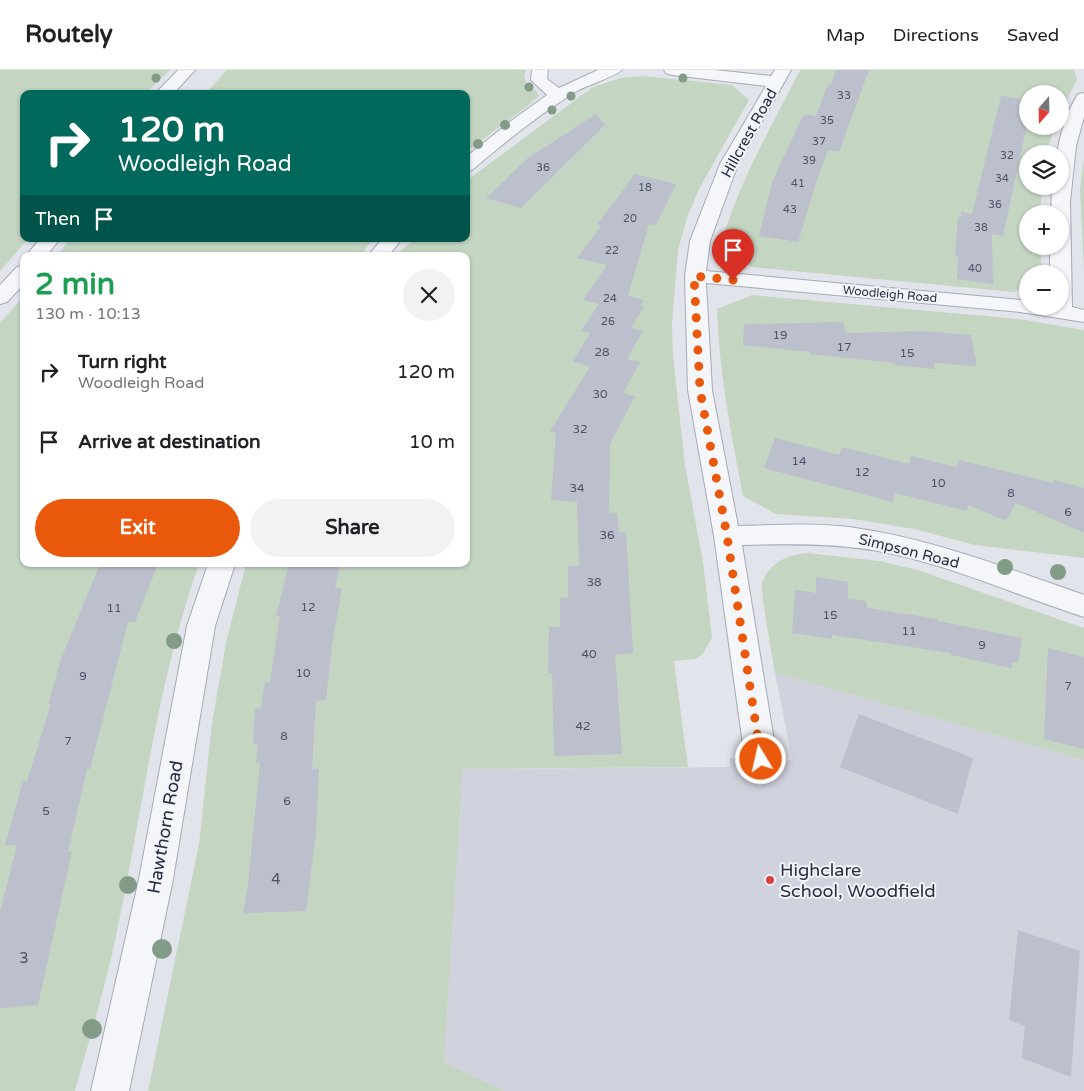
<!DOCTYPE html>
<html lang="en">
<head>
<meta charset="utf-8">
<style>
  body { margin:0; font-family:"Varela Round",sans-serif; background:#f2f2f2; color:#202124; height:100vh; display:flex; flex-direction:column; font-size:19px; white-space:nowrap }
  * { box-sizing:border-box; margin:0 }
  p { font-size:16px; color:#757577 }
  .icon { flex:none; width:28px; height:28px; fill:none; stroke:currentColor; stroke-width:2; stroke-linecap:round; stroke-linejoin:round }
  .map { position:relative; flex:1; overflow:hidden }
  .side { position:absolute; left:20px; top:182px; width:450px; height:315px; display:flex; flex-direction:column; background:#fff; border-radius:10px; box-shadow:0 1px 4px #0004 }
  .side>* { flex:none }
  .hud { position:absolute; left:20px; top:20px; width:450px; height:152px; border-radius:10px; box-shadow:0 1px 4px #0004; background:#00695c; color:#fff; overflow:hidden }
  .needle { width:32px; rotate:200deg }
  .controls { position:absolute; left:1019px; top:15px; display:grid; gap:10px }
  .controls a { display:grid; place-items:center; width:50px; height:50px; border-radius:50%; background:#fff; box-shadow:0 1px 4px #0004; font-size:25px }
  .pin { position:absolute; display:grid; place-items:center; width:42px; height:42px; color:#fff; margin:-51px -21px; border-radius:50% 50% 50% 0; rotate:-45deg; box-shadow:0 0 5px #0007 }
  .pin .icon { rotate:45deg }
  .me { position:absolute; width:55px; margin:-28px; rotate:351deg; stroke-linejoin:round; filter:drop-shadow(0 0 4px #0008) }
  .turn { display:flex; align-items:center; gap:18px; height:105px; padding:0 15px; font-size:22px }
  .turn .icon { width:65px; height:65px; stroke-width:2.5 }
  .turn b { display:block; font-size:35px; line-height:42px }
  .then { display:flex; align-items:center; height:48px; padding:0 15px; background:#0003; gap:10px; font-size:19px }
  .round { display:grid; place-items:center; flex:none; width:52px; height:52px; border-radius:26px; background:#f2f2f2 }
  .head { display:flex; align-items:center; justify-content:space-between; height:85px; padding:0 15px }
  h1 { font-size:30px; font-weight:700; line-height:38px; color:#1e9e55 }
  .action { display:flex; gap:10px; margin-top:auto; padding:10px 15px }
  .action a { flex:1; height:58px; border-radius:30px; background:#ea580c; color:#fff; font-size:20px; font-weight:700; line-height:58px; text-align:center }
  .action a+a { background:#f2f2f2; color:#202124 }
  ul { padding:0; list-style:none }
  li { display:flex; align-items:center; gap:15px; height:70px; padding:0 15px }
  li div { flex:1 }
  li b { display:block; font-size:19px }
  li em { font-style:normal }
  header { display:flex; align-items:center; gap:30px; box-sizing:border-box; height:70px; padding:0 25px; background:#fff; border-bottom:1px solid #e0e0e0 }
  header strong { font-size:24px }
  nav { display:flex; gap:28px; margin-inline-start:auto; font-size:18px }
  .map>svg:first-child { display:block }
</style>
</head>
<body>
<header>
<strong>Routely</strong>
<nav><a>Map</a><a>Directions</a><a>Saved</a></nav>
</header>
<div class="map">
<svg width="1084" height="1021" viewBox="0 0 1084 1021">
  <rect width="100%" height="100%" fill="#e2e4eb"/>
  <!-- built -->
  <path fill="#d0d3de" d="M775,603l309,87v331h-580l-60,-29 19,-293 267,-2 -1,-9 63,2z"/>
  <!-- green -->
  <path fill="#c4d6c2" d="M0,0h170l-25,24h-121v145h4l-28,32z
    M227,0h299l-2,5 2,8 10,8 3,5 -9,8 -64,48v-58h-261z
    M800,0h274l3,9 -17,35v-20h-32v32h27l-9,28h-18v32h14l-2,28h-12v32h12l2,28h-14l-1,12 -13,6 -263,-25 -31,-19c18,-66 50,-118 80,-178z
    M644,6l88,9 17,15 -50,89 -12,29 -9,32 -6,74 1,32 12,109 18,97 9,76 -10,17 -7,4 -21,2 14,106 -225,2 -19,293 60,29h-356l51,-247 13,-121 14,-80 20,-79h220v-308h-70c20,-25 40,-17 70,-17v-58l127,-94 28,-9z
    M1084,89v112l-4,-81z
    M70,169h303l-13,17h-303z
    M752,225l267,24 65,11v228l-109,-13 -61,-16 -61,-10 -77,-5 -33,-18c-12,-63 -24,-123 -26,-187z
    M24,226v268h175c-43,122 -57,251 -84,377 -11,50 -26,100 -40,150h-75v-768z
    M808,483l71,8 39,9 166,58v132l-309,-87c-2,-13 -15,-83 -13,-90 8,-21 25,-28 46,-30z"/>
  <!-- building -->
  <path fill="#bcbfcc" d="M836,0h33l-30,82 -11,-2 -12,33 -18,59 -39,-6 13,-53 9,-21 23,-48 12,2 12,-32h3z
    M1001,26l27,4v20l-25,116 -11,-2 1,50 -36,-5 1,-23h-3l3,-39h3v-5l11,2z
    M596,44l9,11 -84,83 -35,-10 42,-40z
    M635,104l41,10 -20,41 -7,-1 -21,72 16,4 -4,6 4,1 -13,21 12,3 -16,28 13,3 -17,31 12,3 -25,48 -1,69h8l2,19 7,1 7,120 -18,2 7,99 -68,2 -2,-83h-4l1,-46h11v-30l8,1v-32h11l-2,-64 -26,-2 5,-68 -6,-1 40,-64 -17,-6 17,-28 -9,-2 18,-27 -16,-4 24,-35 -30,-7 24,-32 -4,-1z
    M843,252l4,11 75,-2 49,4 6,31 -43,-3 1,6 -40,-4v-2l-86,-9 1,-2 -67,-7 1,-21z
    M775,368l64,17 3,-8 67,17 2,-8 45,11 3,-7 95,23v-3l30,8v45l-68,-30 -10,18 -38,-16 -1,6 -72,-18 -2,9 -129,-34z
    M100,494h58l-23,58h-7l-38,147h-3l-19,83 4,-1 -34,154 -38,3v-96l17,-67 -12,1 18,-65h4l24,-77 -3,1 13,-46z
    M289,494h51l-5,24h7l-10,57 -6,55 -10,1 -4,68 7,-1 -3,65 -10,78 -63,2 5,-29 12,-121h-4l2,-19h-5l2,-35 6,-1 4,-26h5l10,-66h-4z
    M816,507l32,5v17l19,2v7l71,11v2l84,17 -4,25 -6,-1v6l-61,-13v-2l-119,-18v4l-40,-6 3,-43 21,3z
    M1048,578l36,9v92l-40,-10z
    M859,644l114,44 -15,56 -118,-47z
    M1018,860l62,21 -9,126 -49,-19 3,-32 -16,-6z"/>
  <g fill="none" stroke-linecap="round" stroke-linejoin="round">
    <defs>
      <path id="minor" d="M178,0h17l-22,24h-18z
        M532,0h16l-1,9 12,9 39,-18h24c-4,5 -36,16 -45,21 -37,23 -71,50 -105,79l-6,1v-14l45,-36 36,-26 -16,-15z
        M664,0h51l56,6 4,-6h16l-53,94 -28,77 -4,30 314,29h8v6h32v-32h-10v-28h10v-32h-9l1,-28h8v-32h-3c3,-20 10,-43 21,-60l6,-1v24l-8,29 -6,56 2,105 12,3v12l-64,-10 -314,-29 6,107 26,136c37,-1 74,-3 111,1 81,11 158,41 235,68v22c-69,-22 -135,-53 -206,-66 -45,-8 -90,-7 -136,-6l35,214 -5,10 -11,4 -11,-4 -5,-10 -31,-223 -26,-146 -3,-114 5,-35 30,-77 46,-78 -94,-11 -6,-2z
        M40,169h20l-14,17h-20z
        M382,169h20l-14,17h-20z
        M24,195v19l-17,18 -7,2v-19l17,-18z
        M208,494h27l-20,62 -42,253 -44,212h-38l48,-212 48,-253z"/>
    </defs>
    <!-- minor casing -->
    <use href="#minor" stroke="#a6aab6" stroke-width="2"/>
    <!-- minor -->
    <use href="#minor" fill="#f5f6f9" fill-rule="evenodd"/>
  </g>
  <!-- trees -->
  <g fill="#839c87">
    <circle cx="156" cy="8" r="4.5"/>
    <circle cx="683" cy="8" r="4.5"/>
    <circle cx="529" cy="17" r="4.5"/>
    <circle cx="571" cy="26" r="4.5"/>
    <circle cx="552" cy="40" r="4.5"/>
    <circle cx="505" cy="55" r="5"/>
    <circle cx="478" cy="74" r="5"/>
    <circle cx="1005" cy="497" r="8"/>
    <circle cx="1058" cy="502" r="8"/>
    <circle cx="174" cy="571" r="8"/>
    <circle cx="128" cy="815" r="9"/>
    <circle cx="162" cy="879" r="10"/>
    <circle cx="92" cy="959" r="10"/>
  </g>
  <g fill="none" stroke-linecap="round" stroke-linejoin="round">
    <!-- route -->
    <path stroke="#ea580c" stroke-width="9" stroke-dasharray="0 16.2" d="M733,210l-39,-4 6,114 27,146 34,223"/>
  </g>
  <!-- markers -->
  <circle fill="#d8403f" stroke="#f2f4f8" stroke-width="2" cx="770" cy="810" r="5"/>
  <g text-anchor="middle" dominant-baseline="central" stroke-width="4" stroke-linejoin="round" paint-order="stroke">
    <!-- far-number labels -->
    <g font-size="11" fill="#4d5267">
      <text x="844" y="25">33</text>
      <text x="827" y="50">35</text>
      <text x="819" y="71">37</text>
      <text x="1007" y="85">32</text>
      <text x="809" y="90">39</text>
      <text x="543" y="97">36</text>
      <text x="1002" y="108">34</text>
      <text x="798" y="113">41</text>
      <text x="645" y="117">18</text>
      <text x="995" y="134">36</text>
      <text x="790" y="139">43</text>
      <text x="630" y="148">20</text>
      <text x="981" y="157">38</text>
      <text x="612" y="180">22</text>
      <text x="975" y="198">40</text>
      <text x="610" y="228">24</text>
      <text x="608" y="251">26</text>
    </g>
    <!-- far-street labels -->
    <g font-size="12" fill="#282e45" stroke="#f2f4f8">
      <text transform="translate(890 224) rotate(5)">Woodleigh Road</text>
    </g>
    <!-- number labels -->
    <g font-size="12" fill="#4d5267">
      <text x="780" y="265">19</text>
      <text x="844" y="277">17</text>
      <text x="602" y="282">28</text>
      <text x="907" y="283">15</text>
      <text x="600" y="324">30</text>
      <text x="580" y="359">32</text>
      <text x="799" y="391">14</text>
      <text x="862" y="402">12</text>
      <text x="938" y="413">10</text>
      <text x="577" y="418">34</text>
      <text x="1011" y="423">8</text>
      <text x="1068" y="442">6</text>
      <text x="607" y="465">36</text>
      <text x="594" y="512">38</text>
      <text x="308" y="537">12</text>
      <text x="114" y="538">11</text>
      <text x="830" y="545">15</text>
      <text x="909" y="561">11</text>
      <text x="982" y="575">9</text>
      <text x="589" y="584">40</text>
      <text x="303" y="603">10</text>
      <text x="83" y="606">9</text>
      <text x="1068" y="616">7</text>
      <text x="583" y="656">42</text>
      <text x="284" y="666">8</text>
      <text x="68" y="671">7</text>
      <text x="287" y="731">6</text>
      <text x="46" y="741">5</text>
    </g>
    <!-- street labels -->
    <g font-size="15" fill="#282e45" stroke="#f2f4f8">
      <text transform="translate(749 63) rotate(-61)">Hillcrest Road</text>
      <text transform="translate(909 481) rotate(14)">Simpson Road</text>
    </g>
    <!-- near-number labels -->
    <g font-size="15" fill="#4d5267">
      <text x="276" y="809">4</text>
      <text x="24" y="888">3</text>
    </g>
    <!-- near-street labels -->
    <g font-size="18" fill="#282e45" stroke="#f2f4f8">
      <text transform="translate(165 757) rotate(-80)">Hawthorn Road</text>
    </g>
    <!-- near-poi labels -->
    <g font-size="18" fill="#282e45" stroke="#f2f4f8" text-anchor="start">
      <text x="780" y="800">Highclare<tspan x="780" dy="21">School, Woodfield</tspan></text>
    </g>
  </g>
</svg>
<div class="controls">
<a><svg class="needle" viewBox="-14 -14 28 28"><path d="M0-13l5 13h-10z" fill="#e53935"/><path d="M0 13l5-13h-10z" fill="#757577"/></svg></a>
<a><svg class="icon" aria-label="layers" viewBox="0 0 24 24"><path d="M12 4l9 5-9 5-9-5zM3 14l9 5 9-5"/></svg></a>
<a>+</a>
<a>−</a>
</div>
<div class="pin" style="left:733px;top:210px;background:#d93025"><svg class="icon" aria-label="arrive" viewBox="0 0 24 24"><path d="M6 21V4h12l-3 4 3 4H6"/></svg></div>
<svg class="me" style="left:761px;top:689px" viewBox="-20 -20 40 40"><circle r="17" fill="#ea580c" stroke="#fff" stroke-width="3"/><path d="M0-11L8 9 0 5-8 9z" fill="#fff"/></svg>
<div class="hud">
<div class="turn"><svg class="icon" aria-label="right" viewBox="0 0 24 24"><path d="M7 20v-9h11M14 6l5 5-5 5"/></svg><div><b>120 m</b>Woodleigh Road</div></div>
<div class="then">Then<svg class="icon" aria-label="arrive" viewBox="0 0 24 24"><path d="M6 21V4h12l-3 4 3 4H6"/></svg></div>
</div>
<section class="side">
<div class="head"><div><h1>2 min</h1><p>130 m · 10:13</p></div><a class="round"><svg class="icon" aria-label="close" viewBox="0 0 24 24"><path d="M6 6l12 12M18 6L6 18"/></svg></a></div>
<ul>
<li><svg class="icon" aria-label="right" viewBox="0 0 24 24"><path d="M7 20v-9h11M14 6l5 5-5 5"/></svg><div><b>Turn right</b><p>Woodleigh Road</p></div><em>120 m</em></li>
<li><svg class="icon" aria-label="arrive" viewBox="0 0 24 24"><path d="M6 21V4h12l-3 4 3 4H6"/></svg><div><b>Arrive at destination</b></div><em>10 m</em></li>
</ul>
<div class="action"><a>Exit</a><a>Share</a></div>
</section>
</div>
</body>
</html>
